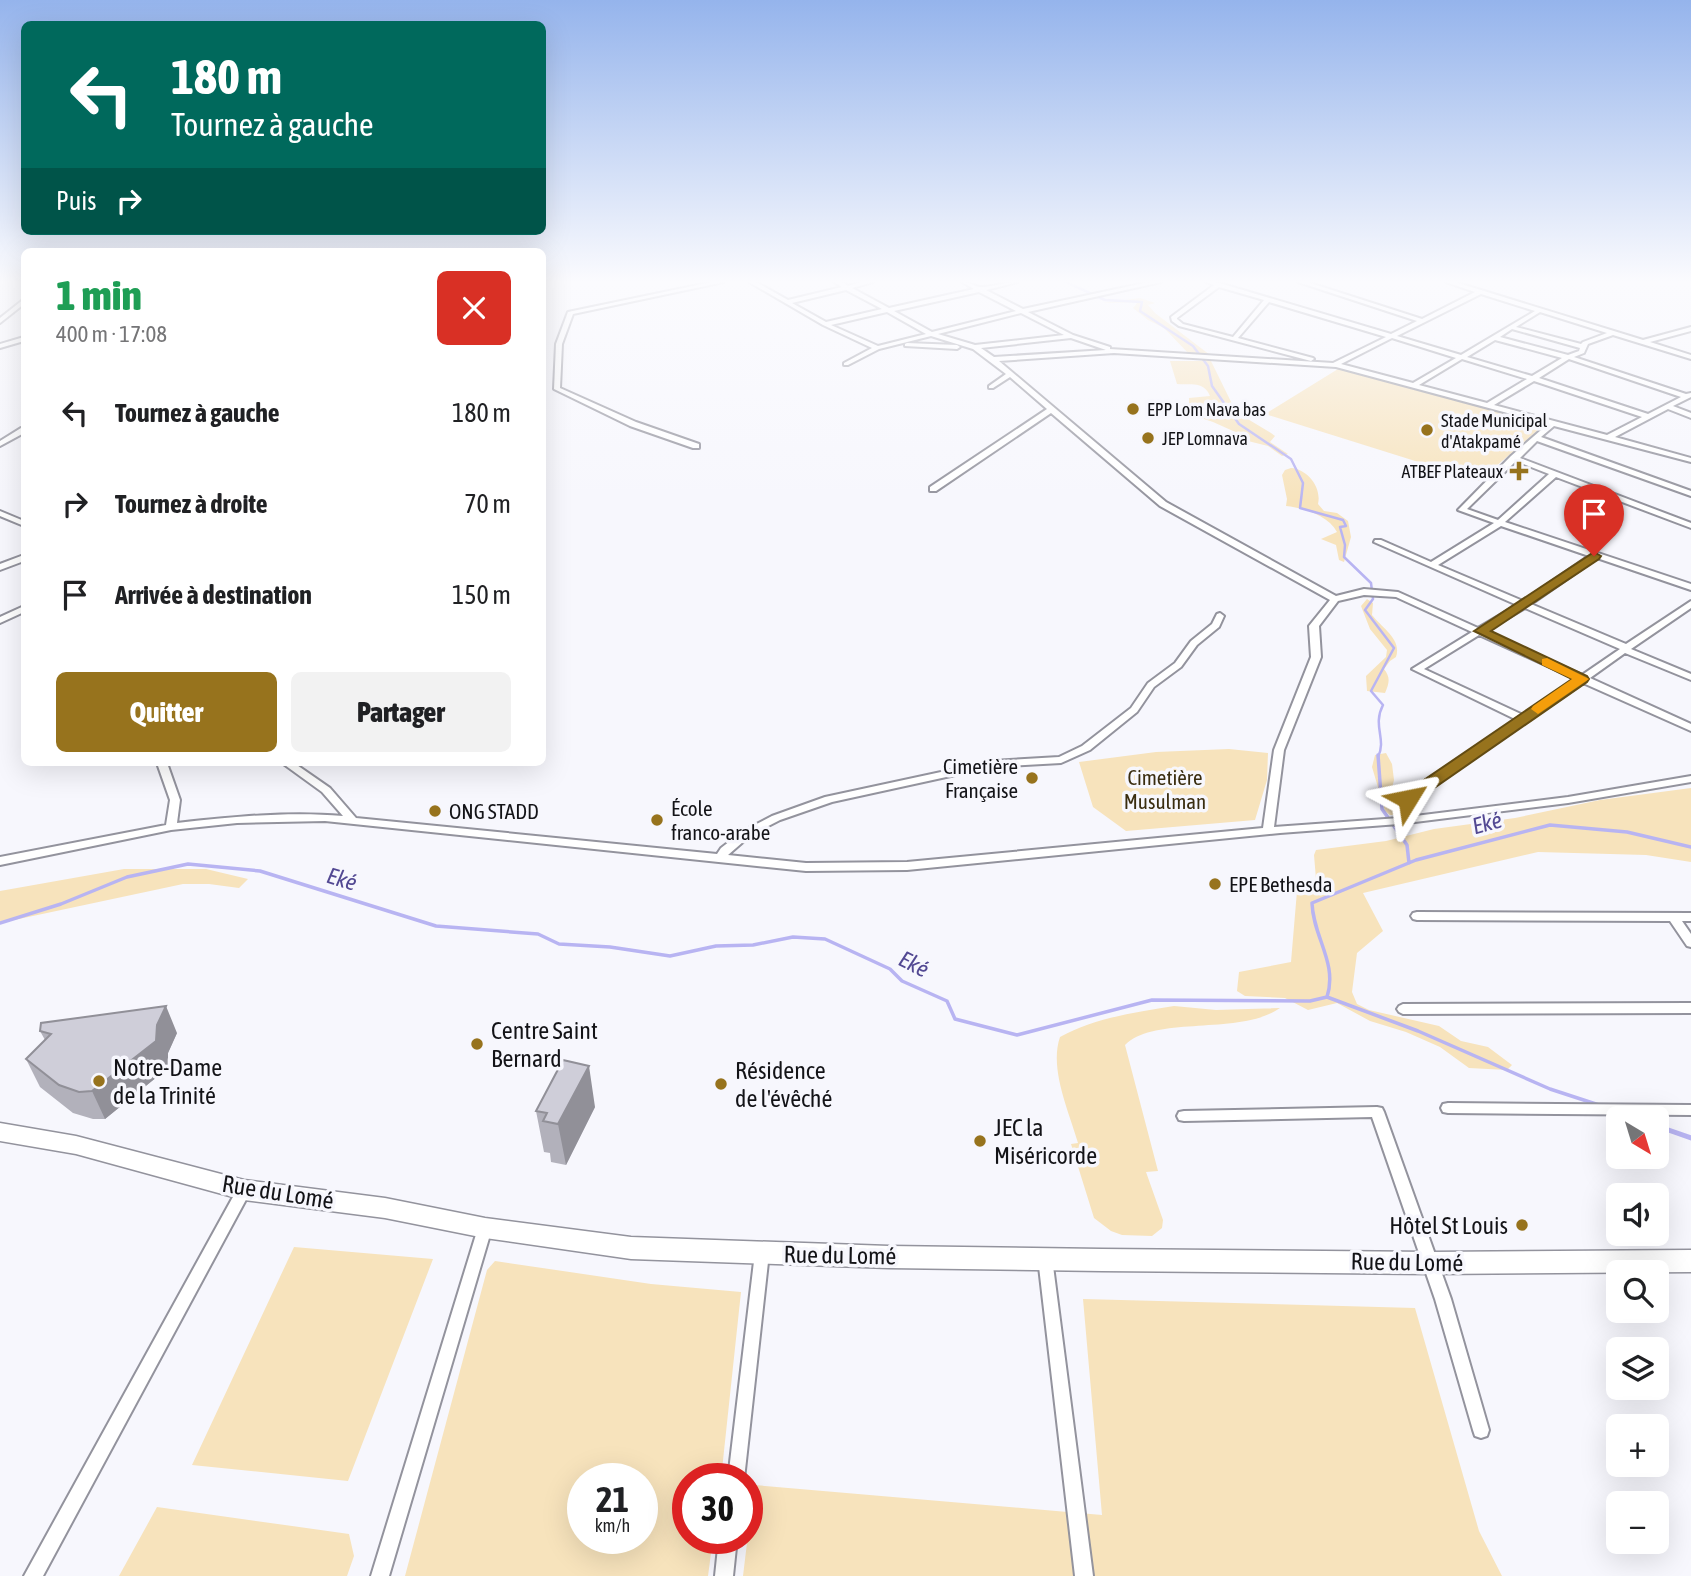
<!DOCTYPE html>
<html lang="fr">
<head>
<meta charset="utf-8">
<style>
  body { margin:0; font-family:"Asap Condensed",sans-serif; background:#f2f2f2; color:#202124; height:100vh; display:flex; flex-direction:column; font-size:26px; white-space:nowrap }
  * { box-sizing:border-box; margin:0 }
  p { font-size:23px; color:#757577 }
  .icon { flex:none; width:38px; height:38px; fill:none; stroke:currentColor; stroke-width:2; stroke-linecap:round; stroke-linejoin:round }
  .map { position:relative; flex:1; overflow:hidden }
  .side { position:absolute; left:21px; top:248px; width:525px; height:518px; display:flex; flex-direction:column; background:#fff; border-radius:10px; box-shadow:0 7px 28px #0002 }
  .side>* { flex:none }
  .top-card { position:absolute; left:21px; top:21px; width:525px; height:214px; border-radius:10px; box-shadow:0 7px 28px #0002; background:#00695c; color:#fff; overflow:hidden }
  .needle { width:46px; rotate:142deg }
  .buttons { position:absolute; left:1606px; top:1106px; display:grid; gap:14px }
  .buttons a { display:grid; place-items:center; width:63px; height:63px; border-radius:10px; background:#fff; box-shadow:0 7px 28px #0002; font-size:35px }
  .speed { position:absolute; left:567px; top:1463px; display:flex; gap:14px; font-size:35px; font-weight:700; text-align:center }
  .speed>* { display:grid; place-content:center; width:91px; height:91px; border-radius:50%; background:#fff; box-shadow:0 7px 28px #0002; line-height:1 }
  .speed small { font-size:18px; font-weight:400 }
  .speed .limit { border:10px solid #d22; background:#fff; color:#111 }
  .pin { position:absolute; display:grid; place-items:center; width:60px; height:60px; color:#fff; margin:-72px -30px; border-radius:50% 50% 50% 0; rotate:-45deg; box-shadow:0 0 7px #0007 }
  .pin .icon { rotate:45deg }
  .me { position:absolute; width:77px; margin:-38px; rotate:55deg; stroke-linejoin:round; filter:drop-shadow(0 0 5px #0008) }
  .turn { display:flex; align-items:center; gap:24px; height:147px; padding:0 35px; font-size:32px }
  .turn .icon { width:91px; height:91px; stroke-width:2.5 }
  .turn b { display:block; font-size:49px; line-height:60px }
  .then { display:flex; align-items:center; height:66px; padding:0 35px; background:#0003; gap:14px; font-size:26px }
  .round { display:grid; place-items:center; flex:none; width:74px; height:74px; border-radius:10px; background:#f2f2f2 }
  .summary { display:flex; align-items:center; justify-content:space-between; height:119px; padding:0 35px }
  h1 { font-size:42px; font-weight:800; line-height:52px; color:#1e9e55 }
  .cta { display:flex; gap:14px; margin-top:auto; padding:14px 35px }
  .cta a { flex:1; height:80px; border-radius:10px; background:#97731d; color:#fff; font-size:28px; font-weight:800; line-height:80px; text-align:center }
  .cta a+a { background:#f2f2f2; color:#202124 }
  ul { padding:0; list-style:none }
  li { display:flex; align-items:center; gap:21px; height:91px; padding:0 35px }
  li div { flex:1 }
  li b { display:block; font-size:26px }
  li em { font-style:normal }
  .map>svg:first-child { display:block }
</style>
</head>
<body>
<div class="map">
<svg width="1691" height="1576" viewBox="0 0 1691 1576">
  <rect width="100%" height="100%" fill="#f7f7fd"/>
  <!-- green -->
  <path fill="#f7e3bc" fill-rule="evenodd" d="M1140,298l15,5 -7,2 7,8 55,42 -21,-1 -25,-26 -16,-8 -15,-12 5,-6 -35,1z
    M1170,361h41l25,51 35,21 4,3 -5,6 18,12 -6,2 -14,-10 -20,-5 -6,-6 -29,-13 -24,-8v-16l21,-2c-6,-15 -18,-11 -33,-12z
    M1338,369l208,54 -67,58 -214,-67z
    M1291,468c16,1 31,19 27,36l6,7 13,2 11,8 3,16 -7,25 -5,-2 -3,-15 -15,-6 16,-7c-9,-17 -34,-24 -51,-26l1,-7 -5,-24 3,-5z
    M1367,599l6,4 -1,12c10,13 30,24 24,42l-6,4 -6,8c7,9 5,14 1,24l-18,-2 -1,-15 20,-19 1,-7 -17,-21 -9,-23z
    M1229,749l39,4 -1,27 -12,40 -129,11 -33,-24 -14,-45 77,-10z
    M1386,753l6,11 2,16 -3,12 5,11 1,12h-7l-5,-4 -13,-44 3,-12z
    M1691,788v74l-45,-7 -108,-3 -175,41 20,38 -26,22 -5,39 5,12 12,6 70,16 22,15 27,6 24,18 -5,5 -38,-2 -29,-21 -34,-15 -36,-11 -33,-18 -29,7 -23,-12 -40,-2 -8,-5 2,-19 52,-10 6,-71 19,-12 -2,-24 2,-5 70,-9 48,-12 81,-11 85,-18z
    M124,869h82l42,10 -9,9 -30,-4h-26l-183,39v-32z
    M1174,1006l42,4 64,-2c-39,28 -125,7 -155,37l33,126 -12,1 17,48 -1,8 -10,8 -30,-1 -11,-4 -17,-13 -23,-74 7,-1c-9,-32 -29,-74 -18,-106 34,-19 77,-25 114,-31z
    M294,1247l139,12 -85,222 -156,-16z
    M495,1261l156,23 90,8 -20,187h-33v59h25l-5,38h-303l82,-306zM583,1479h59v59h-59z
    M1083,1299l332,9 64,223 23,45h-759l11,-91 348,30z
    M157,1507l192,27 5,22 -7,20h-228z"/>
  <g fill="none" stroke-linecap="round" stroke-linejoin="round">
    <!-- stream-far2 -->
    <path stroke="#b8b4f2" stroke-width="2.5" d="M1066,282l39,18 37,2 -2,9 53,35 15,20 4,20 27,38 52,35 12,24 -3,25 43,12 3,6 -6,1 5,18 -1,12 27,26 2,16 -8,11 29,38 -23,43 12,14c-11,21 4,34 -5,52"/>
    <!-- stream-far1 -->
    <path stroke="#b8b4f2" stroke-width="3.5" d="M1378,755l4,54 25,36 2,18
      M0,923l61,-19 66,-27 61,-13 72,7 176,55 102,8 21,10 51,3 60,9 46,-10 37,-1 40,-8 32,2 65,30 12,12 45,20 8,18 62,16 135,-35 158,1 17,-4c11,-34 -14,-60 -15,-94l104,-43 134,-35 77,7 64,15
      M1327,997l91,34 132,58 52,17"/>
    <!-- stream -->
    <path stroke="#b8b4f2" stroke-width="5" d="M1622,1113l15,5
      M1657,1126l34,12"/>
    <defs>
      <path id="minor" d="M712,282h12l-151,32 -11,30 -2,44 76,34 63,22v4h-6l-63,-22 -76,-37 2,-45 12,-32z
        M749,282h7l32,18 54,-13 -8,-5h8l6,4 14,-4h11l-21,6 37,20 85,-19 -12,-7c8,0 11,4 18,5 6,1 28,-5 38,-5l-32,8 37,19 126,-27h12l-133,30 45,23 37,12v2l223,14 53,-26 -117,-35 -31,36 75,20 1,1 -3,2 -132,-35 -7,-5 -1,-4 43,-32 -8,-3h10l175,52 26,-13 -119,-39h9l115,37 53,-27 -29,-10h9l188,58 48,-13v4l-41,11 41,13v4l-78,-24 -25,9 -4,9 -10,4 112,37 5,-1v4l-18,9 18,7v5l-23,-9 -53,28 76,21v4l-137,-36 -13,11 150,54v5l-154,-55 -17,17 171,65v5l-135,-51 -51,45 186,62v6l-94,-32 -66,46 95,40 65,-43v7l-60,41 60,25v6l-66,-27 -35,25 101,46v7l-108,-48 -175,121h-8l-1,-2 1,-2 117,-80 -105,-51 60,-37 -76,-35 -32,-2 -26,6 -19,25 2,31 -37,93 -10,77 125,-9 169,-21 123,-21v6l-123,21 -169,21 -119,9 -373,37 -101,1 -481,-50 -88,2 -66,7 -171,35v-8l166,-32 4,-25 -13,-37h10l13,37 -3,23c55,-6 111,-12 166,-7l-21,-24 -40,-29h12l36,25 26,30 361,36 4,-6 22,-17 29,-15 53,-19 167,-36 67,-4 23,-11 49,-38 17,-25 27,-20 16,-22 21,-17 5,-10 3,-1 4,3 -5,11 -22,18 -16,22 -27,20 -17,25 -47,38 -29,13 -69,4 -160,35 -52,18 -29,15 -23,20 78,8 101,-1 356,-34 11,-78 37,-93 -2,-31 21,-26 -170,-94 -109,-93 -115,78h-6v-4l117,-78 -37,-32 -17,11h-4v-2l17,-12 -33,-25 -42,-13 -52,13 -31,16h-4v-2l28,-15 -49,-23zM1219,287l45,13 -31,37 -50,-13 -6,-5v-1zM846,290l36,19 -56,13 -34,-19zM979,292l37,19 -84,21 -38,-21zM1481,294l54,17 -74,44 -64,-19zM887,312l39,22 -48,12 -47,-21zM1540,312l67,21 -24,9 -2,2 -65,-17zM1021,313l43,22 -89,10 -37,-11zM1512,329l68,19 -1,3 -11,4 -68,-18zM1071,338l35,12 -112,7 -13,-9zM1392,338l64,20 -43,25 -72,-19zM1495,340l67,18 -30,18 -65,-19zM1114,353l222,14 212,57 -37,32 -53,54 36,13 -63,39 -50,-22h-6l-1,2 143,63 -39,23 -80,-36 -34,-3 -28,7 -170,-94 -167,-141zM1462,359l65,20 -40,24 -68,-18zM1569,359l112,38 -33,17 -109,-36zM1534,381l108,36 -35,18 -113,-30zM1516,461l33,13 -51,46 -31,-11zM1501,526l88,30 -66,45 -85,-36zM1525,608l95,41 -38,26 -96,-44zM1479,635l97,44 -53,36 -99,-46z
        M24,299v5l-24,19v-5z
        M24,337v4l-24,7v-4z
        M907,343l50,2 3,2 -3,2 -52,-3v-2z
        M21,428h3v5l-24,13v-5z
        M0,511l24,10v5l-24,-10z
        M21,556h3v5l-24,9v-6z
        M24,606v6l-24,11v-6z
        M1417,912l274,1v8h-9l9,13v13l-4,-1 -17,-25 -253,-1 -4,-1 -2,-3 2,-3z
        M1691,1003v10l-288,1 -4,-2 -2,-3 2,-3 4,-2z
        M1448,1103l243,2v10l-243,-2 -5,-1 -2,-4 2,-4z
        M1377,1107l5,1 2,4 67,187 38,131 -2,6 -6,2 -6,-2 -2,-6 -38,-131 -63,-182 -188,4 -5,-1 -2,-4 2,-4 5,-1z
        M244,1184l5,2 2,4 -2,4 -206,382h-19l215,-390z
        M485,1222l5,2 2,4 -103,348h-18l107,-348 2,-4z
        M762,1247l5,2 2,4 -25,226h-16l27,-226 2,-4z
        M1045,1252l5,1 2,5 41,318h-18l-37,-318 2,-5z
        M719,1538h18l-4,38h-18z"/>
      <path id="primary" d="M0,1123l76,13 168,44 141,18 100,20 146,19 258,9 213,3 329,3 260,-2v22l-260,2 -329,-3 -213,-3 -258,-9 -146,-21 -100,-20 -141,-18 -168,-46 -76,-13z"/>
    </defs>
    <!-- minor casing -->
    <use href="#minor" stroke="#93939d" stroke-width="4"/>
    <!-- primary casing -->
    <use href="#primary" stroke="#93939d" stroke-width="3"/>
    <!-- minor -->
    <use href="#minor" fill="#fff" fill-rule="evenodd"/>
    <!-- primary -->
    <use href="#primary" fill="#fff" fill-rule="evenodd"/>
  </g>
  <!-- wall -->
  <path fill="#b2b1bb" d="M40,1031l137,2 -9,20v15l-63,51h-12l-20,-6 -33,-26 -14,-28 19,-19z
    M595,1107l-29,58 -15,-3 -1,-9 -6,-1 -8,-41z"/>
  <!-- shaded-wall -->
  <path fill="#919098" d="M166,1006l11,27 -9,20v15l-63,51 -13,-28 65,-66z
    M589,1066l6,41 -29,58 -8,-41z"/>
  <!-- building -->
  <path fill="#cfced9" stroke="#919098" stroke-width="2" d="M166,1006l-9,19 -1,16 -64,50 -13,1 -20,-7 -33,-26 25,-25 -11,-3 1,-8z
    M563,1060l26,6 -31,58 -15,-3 4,-8 -11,-2z"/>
  <!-- sky -->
  <linearGradient id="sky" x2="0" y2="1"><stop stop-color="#95b4ec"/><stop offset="0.56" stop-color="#fbfbfe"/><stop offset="1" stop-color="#fbfbfe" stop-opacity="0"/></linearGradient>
  <rect width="1691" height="503" fill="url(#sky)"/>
  <!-- route -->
  <path fill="#97731d" stroke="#624b13" stroke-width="2" d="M1594,552l7,4 -2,3 -108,72 96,45 2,3 -2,3 -173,120h-12l-2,-3 2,-4 170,-116 -98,-48z"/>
  <!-- slow -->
  <path fill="#f59e0b" d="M1547,658l42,21 -51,35 -7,-5 2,-3 39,-27 -30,-14v-6z"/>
  <!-- markers -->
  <g fill="#97731d" stroke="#f7f7fd" stroke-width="2.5">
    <circle cx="1133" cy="409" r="7"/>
    <circle cx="1427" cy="430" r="7"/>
    <circle cx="1148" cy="438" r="7"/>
    <path d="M1515.5 460.5h7v7h7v7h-7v7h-7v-7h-7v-7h7z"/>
    <circle cx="1032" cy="778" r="7"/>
    <circle cx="435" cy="811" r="7"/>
    <circle cx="657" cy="820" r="7"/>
    <circle cx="1215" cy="884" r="7"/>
    <circle cx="477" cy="1044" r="7"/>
    <circle cx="99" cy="1081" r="7"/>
    <circle cx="721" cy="1084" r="7"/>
    <circle cx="980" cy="1141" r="7"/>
    <circle cx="1522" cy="1225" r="7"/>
  </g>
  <g text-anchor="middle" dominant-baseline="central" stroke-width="7" stroke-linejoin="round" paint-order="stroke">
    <!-- far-poi labels -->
    <g font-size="18" fill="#131317" stroke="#f7f7fd" text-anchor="start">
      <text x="1147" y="409">EPP Lom Nava bas</text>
      <text x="1441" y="420">Stade Municipal<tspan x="1441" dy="21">d'Atakpamé</tspan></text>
      <text x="1162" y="438">JEP Lomnava</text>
      <text x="1503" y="471" text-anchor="end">ATBEF Plateaux</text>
    </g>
    <!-- poi labels -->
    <g font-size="21" fill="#131317" stroke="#f7f7fd" text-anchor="start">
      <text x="1018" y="766" text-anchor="end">Cimetière<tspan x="1018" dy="24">Française</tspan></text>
      <text x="671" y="808">École<tspan x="671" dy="24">franco-arabe</tspan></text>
      <text x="449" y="811">ONG STADD</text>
      <text x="1229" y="884">EPE Bethesda</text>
    </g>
    <!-- park labels -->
    <g font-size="21" fill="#3a2d10" stroke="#f7f7fd">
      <text x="1165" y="777">Cimetière<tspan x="1165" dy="24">Musulman</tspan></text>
    </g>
    <!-- water labels -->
    <g font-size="23" font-style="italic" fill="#534993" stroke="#f7f7fd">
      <text transform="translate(1487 823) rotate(-15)">Eké</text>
      <text transform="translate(342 879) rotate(17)">Eké</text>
      <text transform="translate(914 964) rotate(27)">Eké</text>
    </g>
    <!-- near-poi labels -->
    <g font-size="24" fill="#131317" stroke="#f7f7fd" text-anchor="start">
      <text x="491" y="1030">Centre Saint<tspan x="491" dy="28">Bernard</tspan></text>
      <text x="113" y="1067">Notre-Dame<tspan x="113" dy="28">de la Trinité</tspan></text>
      <text x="735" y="1070">Résidence<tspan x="735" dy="28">de l'évêché</tspan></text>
      <text x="994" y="1127">JEC la<tspan x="994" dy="28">Miséricorde</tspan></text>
      <text x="1508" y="1225" text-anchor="end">Hôtel St Louis</text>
    </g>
    <!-- near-street labels -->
    <g font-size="24" fill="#131317" stroke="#f7f7fd">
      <text transform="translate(278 1192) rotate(9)">Rue du Lomé</text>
      <text transform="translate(840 1255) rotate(1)">Rue du Lomé</text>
      <text transform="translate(1407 1262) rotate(1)">Rue du Lomé</text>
    </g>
  </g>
</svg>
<div class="buttons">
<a><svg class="needle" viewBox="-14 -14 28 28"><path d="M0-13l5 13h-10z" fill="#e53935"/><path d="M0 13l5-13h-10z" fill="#757577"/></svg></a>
<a><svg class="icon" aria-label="sound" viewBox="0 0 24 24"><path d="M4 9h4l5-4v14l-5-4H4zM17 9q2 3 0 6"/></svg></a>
<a><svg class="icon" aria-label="search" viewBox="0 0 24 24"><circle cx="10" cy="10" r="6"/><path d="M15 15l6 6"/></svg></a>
<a><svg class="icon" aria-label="layers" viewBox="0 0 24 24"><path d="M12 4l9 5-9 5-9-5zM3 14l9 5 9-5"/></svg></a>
<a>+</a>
<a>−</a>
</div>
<div class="speed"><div>21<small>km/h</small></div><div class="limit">30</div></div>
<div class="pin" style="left:1594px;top:556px;background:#d93025"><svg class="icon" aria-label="arrive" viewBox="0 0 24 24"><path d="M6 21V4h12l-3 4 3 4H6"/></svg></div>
<svg class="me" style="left:1408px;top:799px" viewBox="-20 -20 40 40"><path d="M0-17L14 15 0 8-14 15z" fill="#97731d" stroke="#fff" stroke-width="4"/></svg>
<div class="top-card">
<div class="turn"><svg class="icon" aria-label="left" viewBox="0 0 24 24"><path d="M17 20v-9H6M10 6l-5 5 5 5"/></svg><div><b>180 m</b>Tournez à gauche</div></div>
<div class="then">Puis<svg class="icon" aria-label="right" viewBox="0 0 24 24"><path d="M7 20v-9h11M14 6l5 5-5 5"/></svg></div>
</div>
<section class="side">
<div class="summary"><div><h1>1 min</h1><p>400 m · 17:08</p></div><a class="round" style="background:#d93025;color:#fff"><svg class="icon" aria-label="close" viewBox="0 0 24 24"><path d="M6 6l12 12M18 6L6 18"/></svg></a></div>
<ul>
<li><svg class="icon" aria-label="left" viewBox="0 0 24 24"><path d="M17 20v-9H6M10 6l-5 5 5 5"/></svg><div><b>Tournez à gauche</b></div><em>180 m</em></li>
<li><svg class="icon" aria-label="right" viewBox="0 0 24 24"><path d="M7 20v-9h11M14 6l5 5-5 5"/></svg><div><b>Tournez à droite</b></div><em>70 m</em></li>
<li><svg class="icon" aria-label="arrive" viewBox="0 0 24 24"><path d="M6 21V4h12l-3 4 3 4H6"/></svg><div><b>Arrivée à destination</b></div><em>150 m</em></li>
</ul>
<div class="cta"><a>Quitter</a><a>Partager</a></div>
</section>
</div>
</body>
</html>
